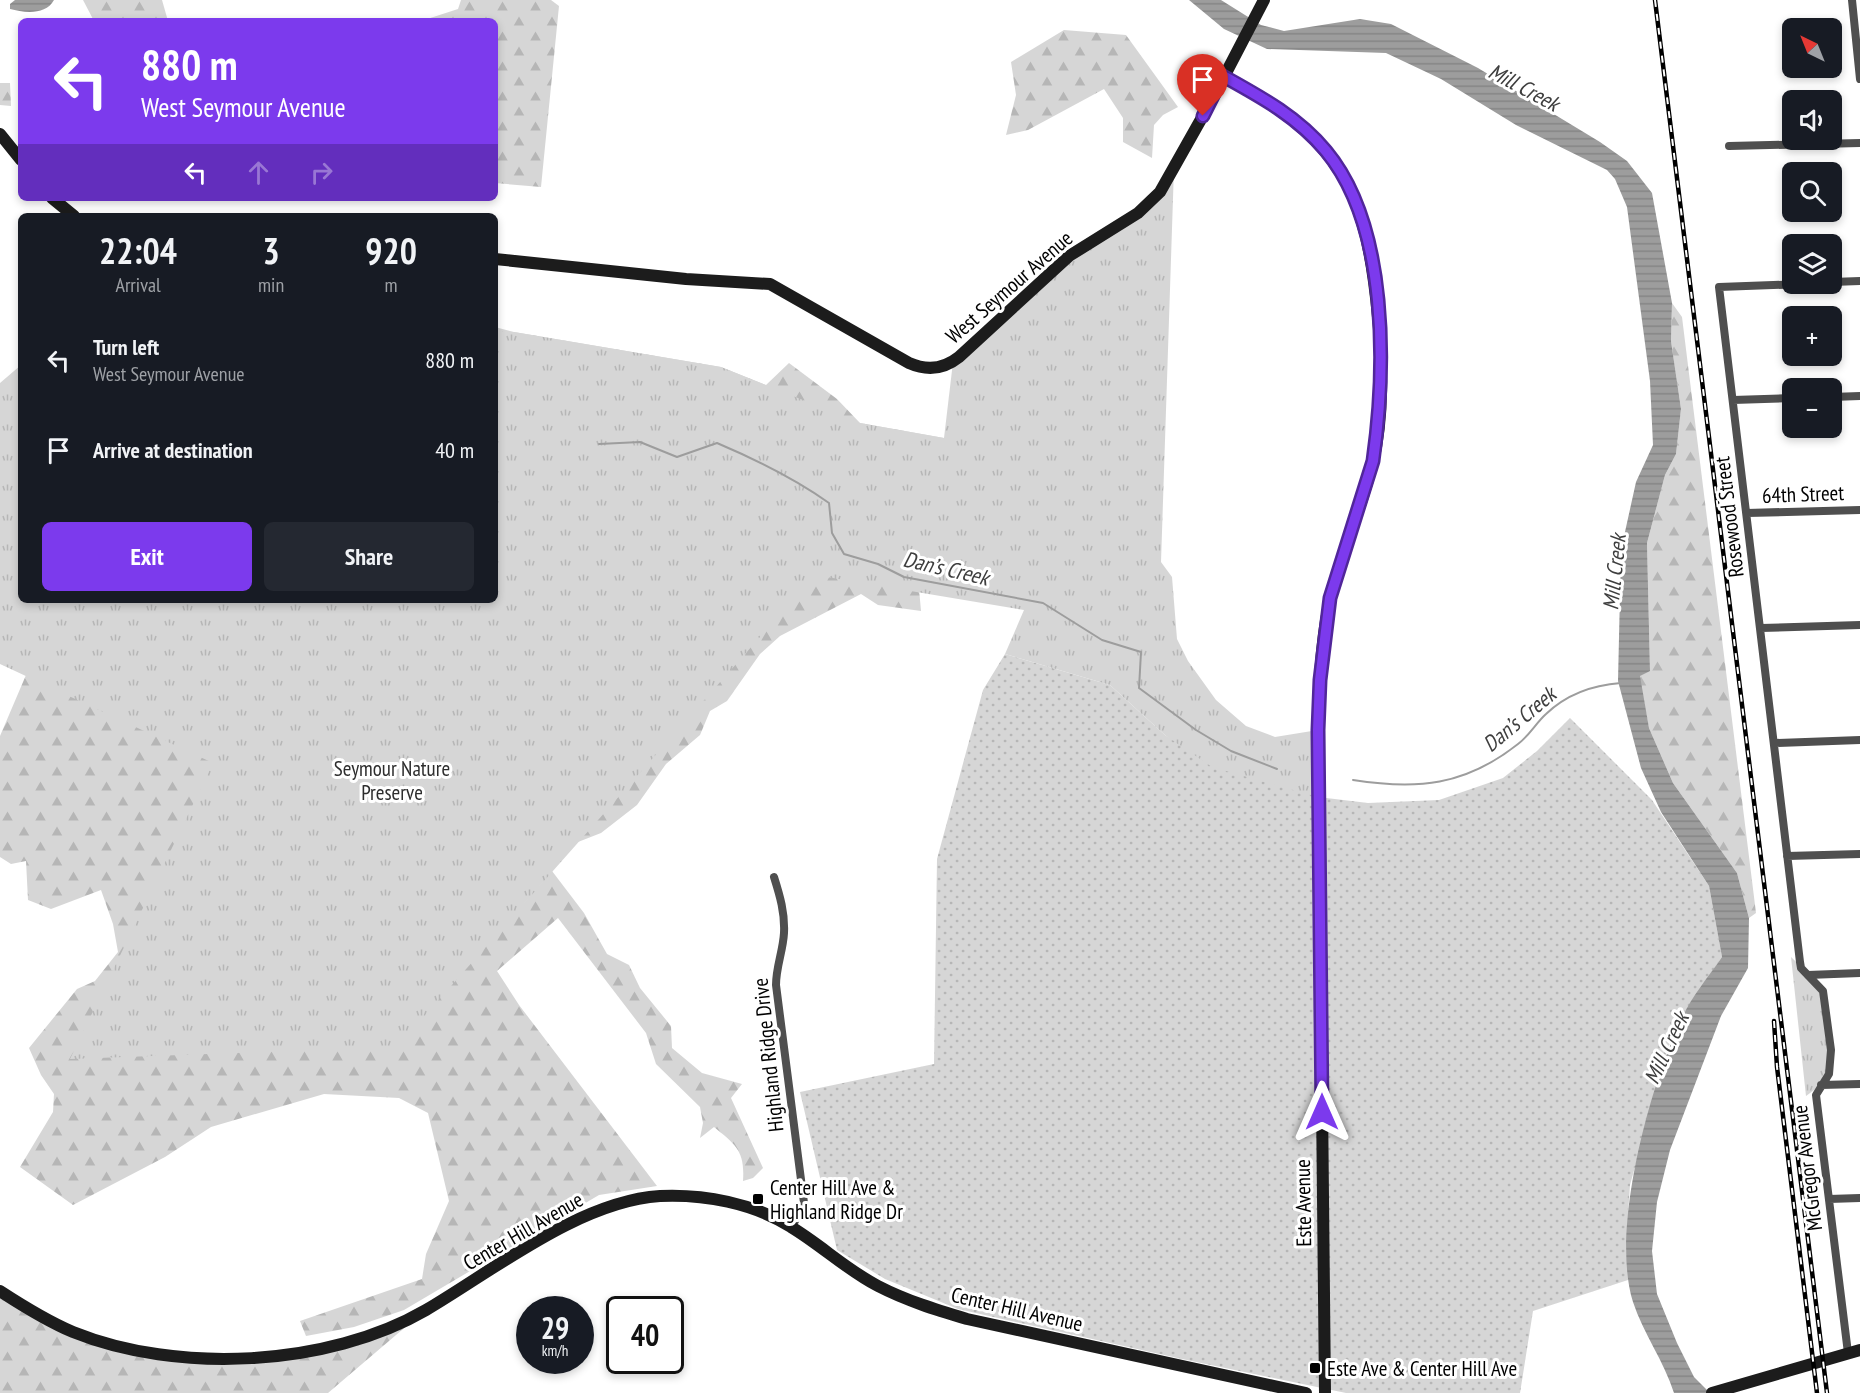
<!DOCTYPE html>
<html lang="en">
<head>
<meta charset="utf-8">
<style>
  body { margin:0; font-family:"PT Sans Narrow",sans-serif; background:#242831; color:#f1f3f6; height:100vh; display:flex; flex-direction:column; font-size:22px; white-space:nowrap }
  * { box-sizing:border-box; margin:0 }
  p { font-size:20px; color:#9ea1a6 }
  .icon { flex:none; width:33px; height:33px; fill:none; stroke:currentColor; stroke-width:2; stroke-linecap:round; stroke-linejoin:round }
  .map { position:relative; flex:1; overflow:hidden }
  .panel { position:absolute; left:18px; top:213px; width:480px; height:390px; display:flex; flex-direction:column; background:#171b24; border-radius:9px; box-shadow:0 3px 9px #0003 }
  .panel>* { flex:none }
  .hud { position:absolute; left:18px; top:18px; width:480px; height:183px; border-radius:9px; box-shadow:0 3px 9px #0003; background:#7c3aed; color:#fff; overflow:hidden }
  .needle { width:39px; rotate:317deg }
  .controls { position:absolute; left:1782px; top:18px; display:grid; gap:12px }
  .controls a { display:grid; place-items:center; width:60px; height:60px; border-radius:9px; background:#171b24; box-shadow:0 3px 9px #0003; font-size:30px }
  .speed { position:absolute; left:516px; top:1296px; display:flex; gap:12px; font-size:30px; font-weight:700; text-align:center }
  .speed>* { display:grid; place-content:center; width:78px; height:78px; border-radius:50%; background:#171b24; box-shadow:0 3px 9px #0003; line-height:1 }
  .speed small { font-size:15px; font-weight:400 }
  .speed .limit { border:3px solid #111; border-radius:9px; background:#fff; color:#111 }
  .pin { position:absolute; display:grid; place-items:center; width:51px; height:51px; color:#fff; margin:-62px -26px; border-radius:50% 50% 50% 0; rotate:-45deg; box-shadow:0 0 6px #0007 }
  .pin .icon { rotate:45deg }
  .me { position:absolute; width:66px; margin:-33px; rotate:0deg; stroke-linejoin:round; filter:drop-shadow(0 0 4px #0008) }
  .turn { display:flex; align-items:center; gap:21px; height:126px; padding:0 24px; font-size:27px }
  .turn .icon { width:78px; height:78px; stroke-width:2.5 }
  .turn b { display:block; font-size:42px; line-height:51px }
  .lanes { display:flex; align-items:center; height:57px; padding:0 24px; background:#0003; justify-content:center; gap:30px; direction:ltr }
  .lanes .off { opacity:.35 }
  .eta { display:flex; justify-content:space-evenly; align-items:center; height:102px; text-align:center }
  .eta b { font-size:36px; font-weight:700; line-height:42px }
  .action { display:flex; gap:12px; margin-top:auto; padding:12px 24px }
  .action a { flex:1; height:69px; border-radius:9px; background:#7c3aed; color:#fff; font-size:24px; font-weight:700; line-height:69px; text-align:center }
  .action a+a { background:#242831; color:#f1f3f6 }
  ul { padding:0; list-style:none }
  li { display:flex; align-items:center; gap:18px; height:90px; padding:0 24px }
  li div { flex:1 }
  li b { display:block; font-size:22px }
  li em { font-style:normal }
  .map>svg:first-child { display:block }
</style>
</head>
<body>
<div class="map">
<svg width="1860" height="1393" viewBox="0 0 1860 1393">
  <defs>
    <pattern id="grass-dots" width="8" height="8" patternUnits="userSpaceOnUse" patternTransform="scale(1.5)"><rect width="8" height="8" fill="#d6d6d6"/><path d="M2 2h.1M6 6h.1" fill="none" stroke="#b6b6b6" stroke-width="1.8" stroke-linecap="round"/></pattern>
    <pattern id="forest-firs" width="22" height="20" patternUnits="userSpaceOnUse" patternTransform="scale(1.5)"><rect width="22" height="20" fill="#d6d6d6"/><path d="M5 1l3.5 6h-7zM16 11l3.5 6h-7z" fill="#b6b6b6"/></pattern>
    <pattern id="park-tufts" width="24" height="20" patternUnits="userSpaceOnUse" patternTransform="scale(1.5)"><rect width="24" height="20" fill="#d6d6d6"/><path d="M3 7l-1-3M5 7V3M7 7l1-3M15 17l-1-3M17 17v-4M19 17l1-3" fill="none" stroke="#b6b6b6"/></pattern>
    <pattern id="water-rules" width="6" height="5" patternUnits="userSpaceOnUse" patternTransform="scale(1.5)"><rect width="6" height="5" fill="#9d9d9d"/><path d="M0 2.5h6" fill="none" stroke="#858585"/></pattern>
  </defs>
  <rect width="100%" height="100%" fill="#fff"/>
  <!-- grass -->
  <path fill="url(#grass-dots)" d="M1005,654l105,31 56,51 152,61 50,6 71,-3 64,-22 34,-27 33,-33 82,82 57,86 13,71 -39,58 -15,33 -14,50 -24,87 -3,45 1,50 -95,31 -13,82h-174l-164,-34 -224,-50 -73,-30 -48,-29 -37,-158 134,-28 3,-205 46,-169z"/>
  <!-- forest -->
  <path fill="url(#forest-firs)" d="M83,0h79l6,21h-74z
    M461,0h90l8,6 -18,181 -46,-4v-162h-74l37,-12z
    M1064,30l62,5 52,72 -15,8 -9,10 -2,33 -29,-16v-24l-19,-29 -76,41 -22,5 10,-40 -5,-33z
    M0,83h10l1,23 -11,-1z
    M1672,303l10,14 74,596 -7,5 -12,-45 -64,-90 -24,-55 -10,-52 11,-6 -3,-127 18,-68 11,-21 5,-45 -10,-68z
    M495,327l19,5 207,35 45,18 23,-22 48,36 23,24 84,15 -28,117 5,56 -43,-6 -17,-11 -81,42 -20,18 -33,47 -17,10 -10,24 -34,29 -29,41 -36,28 -23,9 -24,-3 -31,65 29,-33 32,42 23,41 22,11 11,23 31,38 1,22 30,25 40,11 -11,14 32,70 -10,10 -10,3c2,-30 -7,-36 -29,-54l-14,11 3,-15 -3,-16 -44,-43 -10,-31 -88,-115 -61,53 22,34 138,181 -58,9 -195,115 -50,17 -48,9 -6,-15 122,-42 4,-25 23,-53 -21,-88 -29,-15 -75,-4 -113,33 -46,30 -92,48 -53,-38 33,-55 1,-18 -13,-19 -12,-27 48,-59 18,-8 23,-29 -5,-28 -12,-34 -50,19 -23,-9 -2,-39 -15,3 -11,-7v-121l58,-136h437z
    M0,1291l75,42 119,24 123,-8 106,-37 -95,81h-328z"/>
  <!-- park -->
  <path fill="url(#park-tufts)" d="M1174,168l-13,394 11,15 5,62 11,22 28,39 30,26 29,11 43,-7v67l-106,-30 -46,-31 -56,-51 -105,-31 19,-44 -209,-35 -418,472 -327,12 143,-296 -213,-99v-281l21,-18v235h474v-268h19l207,35 139,56 84,15 9,-76 86,-81 98,-68z
    M1791,957l29,28 11,81 -10,19 -15,11z"/>
  <!-- water -->
  <path fill="url(#water-rules)" d="M15,0h39c-8,15 -29,13 -44,9v-5z
    M1189,0h32l40,25 23,6 76,-12 31,5 87,44 122,74 27,19 25,32 20,110 -1,38 10,68 -5,45 -11,21 -18,68 3,128 -10,5 9,52 24,55 64,90 12,45 -1,50 -27,48 -51,134 -13,52 -5,49 5,43 20,49 17,34 16,16h-36c-10,-32 -31,-60 -41,-91 -23,-72 17,-217 49,-284 10,-22 27,-42 40,-61l-13,-71 -48,-74 -20,-44 -23,-87 3,-131 15,-68 17,-37 -3,-64 -23,-174 -12,-28 -8,-9 -91,-45 -75,-46 -55,-26 -119,-4 -43,-20z"/>
  <g fill="none" stroke-linecap="round" stroke-linejoin="round">
    <!-- stream -->
    <path stroke="#9d9d9d" stroke-width="2" d="M599,444l41,-2 37,15 40,-14c40,17 77,35 112,60l3,30 12,21 34,10 26,13 139,26 59,37 39,12 -2,36 57,42 35,21 46,18
      M1353,780c64,10 112,6 165,-36 11,-8 18,-21 28,-30 21,-20 47,-29 75,-31"/>
    <!-- street -->
    <path stroke="#4f4f4f" stroke-width="8" d="M1852,0l8,79
      M1729,146l131,-3
      M1832,282l28,-1
      M1804,284l-85,3 81,675 1,6 22,23 8,59 -2,24 -13,21 32,258
      M1832,397l28,-1
      M1733,400l59,-2
      M1747,513l113,-3
      M1761,628l99,-3
      M1776,743l84,-3
      M1787,856l73,-2
      M774,877c6,19 11,36 10,56 -1,18 -8,34 -8,52l28,218 -12,24
      M1808,975l52,-2
      M1821,1085l39,-1
      M1829,1199l31,-1"/>
    <!-- secondary -->
    <path stroke="#1c1c1c" stroke-width="12" d="M1223,76c116,63 143,111 155,241 4,48 6,98 -5,145 -11,45 -31,89 -42,134 -9,36 -11,77 -13,113l7,684
      M0,134l21,26
      M52,198l22,18
      M495,259l191,20 84,5 139,79c18,8 35,6 50,-6l110,-101 69,-43 22,-21 53,-94 51,-98
      M0,1291c23,15 47,30 73,41 104,42 255,35 353,-22 68,-40 154,-109 234,-114 44,-2 93,7 131,31 30,18 56,43 87,59 29,15 59,24 89,33l339,74
      M1712,1393l148,-43"/>
    <defs>
      <path id="rail" d="M1655,0l172,1393
        M1774,1021l3,46 40,326"/>
    </defs>
    <!-- rail casing -->
    <use href="#rail" stroke="#000" stroke-width="4.5"/>
    <!-- rail -->
    <use href="#rail" stroke="#fff" stroke-width="2" stroke-dasharray="7" stroke-linecap="butt"/>
  </g>
  <g fill="none" stroke-linecap="round" stroke-linejoin="round">
    <defs>
      <path id="route" d="M1203,116l20,-40c38,21 75,41 103,75 63,76 60,218 47,310l-43,137 -10,82 -2,50 4,382"/>
    </defs>
    <!-- route casing -->
    <use href="#route" stroke="#51269a" stroke-width="15"/>
    <!-- route -->
    <use href="#route" stroke="#7c3aed" stroke-width="10"/>
  </g>
  <!-- markers -->
  <g fill="#000" stroke="#fff" stroke-width="2">
    <rect x="752" y="1193" width="12" height="12" rx="3"/>
    <rect x="1309" y="1362" width="12" height="12" rx="3"/>
  </g>
  <g text-anchor="middle" dominant-baseline="central" stroke-width="6" stroke-linejoin="round" paint-order="stroke">
    <!-- street labels -->
    <g font-size="21" fill="#000" stroke="#fff">
      <text transform="translate(1009 287) rotate(-41)">West Seymour Avenue</text>
      <text transform="translate(1803 494) rotate(-2)">64th Street</text>
      <text transform="translate(1729 517) rotate(-97)">Rosewood Street</text>
      <text transform="translate(768 1055) rotate(-96)">Highland Ridge Drive</text>
      <text transform="translate(1807 1168) rotate(-97)">McGregor Avenue</text>
      <text transform="translate(1303 1203) rotate(-91)">Este Avenue</text>
      <text transform="translate(523 1231) rotate(-30)">Center Hill Avenue</text>
      <text transform="translate(1017 1309) rotate(13)">Center Hill Avenue</text>
    </g>
    <!-- park labels -->
    <g font-size="21" fill="#2d2d2d" stroke="#fff">
      <text x="392" y="768">Seymour Nature<tspan x="392" dy="24">Preserve</tspan></text>
    </g>
    <!-- poi labels -->
    <g font-size="21" fill="#000" stroke="#fff" text-anchor="start">
      <text x="770" y="1187">Center Hill Ave &amp;<tspan x="770" dy="24">Highland Ridge Dr</tspan></text>
      <text x="1327" y="1368">Este Ave &amp; Center Hill Ave</text>
    </g>
    <!-- water labels -->
    <g font-size="22" font-style="italic" fill="#3e3e3e" stroke="#fff">
      <text transform="translate(1524 87) rotate(28)">Mill Creek</text>
      <text transform="translate(946 568) rotate(13)">Dan’s Creek</text>
      <text transform="translate(1614 572) rotate(-84)">Mill Creek</text>
      <text transform="translate(1519 719) rotate(-40)">Dan’s Creek</text>
      <text transform="translate(1666 1048) rotate(-65)">Mill Creek</text>
    </g>
  </g>
</svg>
<div class="controls">
<a><svg class="needle" viewBox="-14 -14 28 28"><path d="M0-13l5 13h-10z" fill="#e53935"/><path d="M0 13l5-13h-10z" fill="#9ea1a6"/></svg></a>
<a><svg class="icon" aria-label="sound" viewBox="0 0 24 24"><path d="M4 9h4l5-4v14l-5-4H4zM17 9q2 3 0 6"/></svg></a>
<a><svg class="icon" aria-label="search" viewBox="0 0 24 24"><circle cx="10" cy="10" r="6"/><path d="M15 15l6 6"/></svg></a>
<a><svg class="icon" aria-label="layers" viewBox="0 0 24 24"><path d="M12 4l9 5-9 5-9-5zM3 14l9 5 9-5"/></svg></a>
<a>+</a>
<a>−</a>
</div>
<div class="speed"><div>29<small>km/h</small></div><div class="limit">40</div></div>
<div class="pin" style="left:1203px;top:116px;background:#d93025"><svg class="icon" aria-label="arrive" viewBox="0 0 24 24"><path d="M6 21V4h12l-3 4 3 4H6"/></svg></div>
<svg class="me" style="left:1322px;top:1112px" viewBox="-20 -20 40 40"><path d="M0-17L14 15 0 8-14 15z" fill="#7c3aed" stroke="#fff" stroke-width="4"/></svg>
<div class="hud">
<div class="turn"><svg class="icon" aria-label="left" viewBox="0 0 24 24"><path d="M17 20v-9H6M10 6l-5 5 5 5"/></svg><div><b>880 m</b>West Seymour Avenue</div></div>
<div class="lanes"><svg class="icon" aria-label="left" viewBox="0 0 24 24"><path d="M17 20v-9H6M10 6l-5 5 5 5"/></svg><svg class="icon off" aria-label="ahead" viewBox="0 0 24 24"><path d="M12 20V5M6 11l6-6 6 6"/></svg><svg class="icon off" aria-label="right" viewBox="0 0 24 24"><path d="M7 20v-9h11M14 6l5 5-5 5"/></svg></div>
</div>
<section class="panel">
<div class="eta">
<div><b>22:04</b><p>Arrival</p></div>
<div><b>3</b><p>min</p></div>
<div><b>920</b><p>m</p></div>
</div>
<ul>
<li><svg class="icon" aria-label="left" viewBox="0 0 24 24"><path d="M17 20v-9H6M10 6l-5 5 5 5"/></svg><div><b>Turn left</b><p>West Seymour Avenue</p></div><em>880 m</em></li>
<li><svg class="icon" aria-label="arrive" viewBox="0 0 24 24"><path d="M6 21V4h12l-3 4 3 4H6"/></svg><div><b>Arrive at destination</b></div><em>40 m</em></li>
</ul>
<div class="action"><a>Exit</a><a>Share</a></div>
</section>
</div>
</body>
</html>
